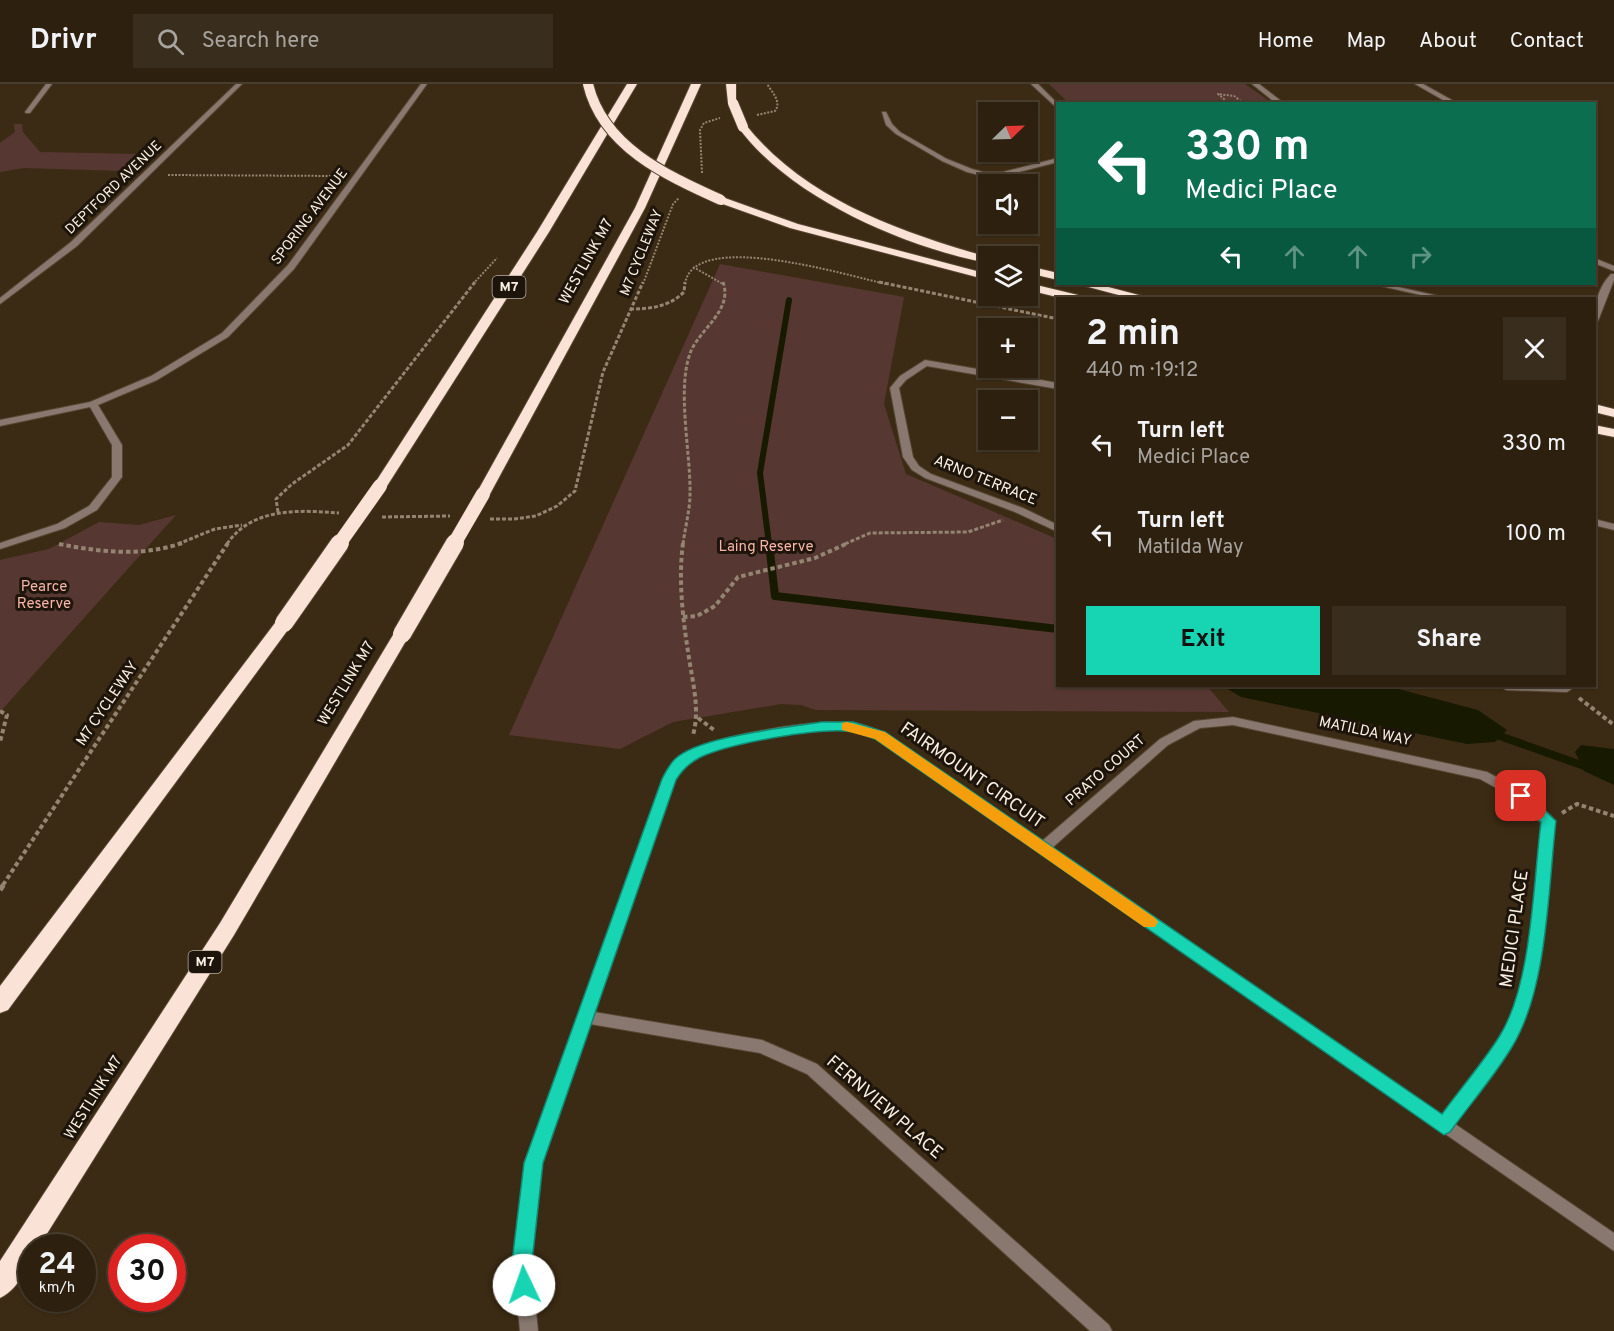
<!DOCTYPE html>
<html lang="en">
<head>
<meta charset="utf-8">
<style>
  body { margin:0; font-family:Overpass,sans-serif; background:#392d1d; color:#f1f3f6; height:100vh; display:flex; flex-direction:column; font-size:22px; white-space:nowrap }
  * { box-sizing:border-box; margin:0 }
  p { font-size:20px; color:#a7a39e }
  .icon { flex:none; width:33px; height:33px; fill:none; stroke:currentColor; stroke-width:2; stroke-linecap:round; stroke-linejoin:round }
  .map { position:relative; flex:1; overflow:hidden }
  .side { position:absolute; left:1056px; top:213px; width:540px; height:390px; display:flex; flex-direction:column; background:#2d200f; border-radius:0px; box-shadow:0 2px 4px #0004,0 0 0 2px #483e2f }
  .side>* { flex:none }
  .top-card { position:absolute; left:1056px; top:18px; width:540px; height:183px; border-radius:0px; box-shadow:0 2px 4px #0004,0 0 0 2px #483e2f; background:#0b6e4f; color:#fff; overflow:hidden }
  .needle { width:39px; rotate:67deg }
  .controls { position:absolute; left:978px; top:18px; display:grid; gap:12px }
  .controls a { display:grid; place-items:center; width:60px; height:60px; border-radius:0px; background:#2d200f; box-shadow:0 2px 4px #0004,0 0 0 2px #483e2f; font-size:30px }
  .speed { position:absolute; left:18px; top:1150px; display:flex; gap:12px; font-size:30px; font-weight:700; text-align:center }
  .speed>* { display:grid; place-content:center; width:78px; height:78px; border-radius:50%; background:#2d200f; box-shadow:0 2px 4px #0004,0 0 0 2px #483e2f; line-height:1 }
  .speed small { font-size:15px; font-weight:400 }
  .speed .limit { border:9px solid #d22; background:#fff; color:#111 }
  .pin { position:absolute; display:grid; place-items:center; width:51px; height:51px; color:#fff; margin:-26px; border-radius:12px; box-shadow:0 3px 9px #0006 }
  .me { position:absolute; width:66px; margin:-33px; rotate:357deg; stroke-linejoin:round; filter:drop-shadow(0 0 4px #0008) }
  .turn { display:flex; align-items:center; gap:21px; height:126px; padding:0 30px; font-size:27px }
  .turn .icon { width:78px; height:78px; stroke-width:2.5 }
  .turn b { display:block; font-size:42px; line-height:51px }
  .lanes { display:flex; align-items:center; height:57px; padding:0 30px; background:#0003; justify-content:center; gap:30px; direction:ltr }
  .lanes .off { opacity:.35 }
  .round { display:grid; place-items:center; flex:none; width:63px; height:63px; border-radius:0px; background:#392d1d }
  .headline { display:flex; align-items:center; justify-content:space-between; height:102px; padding:0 30px }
  h1 { font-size:36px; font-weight:700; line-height:45px }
  .primary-button { display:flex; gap:12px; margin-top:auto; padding:12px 30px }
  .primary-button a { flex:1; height:69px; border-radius:0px; background:#17d5b3; color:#111; font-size:24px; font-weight:700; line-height:69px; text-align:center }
  .primary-button a+a { background:#392d1d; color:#f1f3f6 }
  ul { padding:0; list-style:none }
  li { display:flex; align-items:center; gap:18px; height:90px; padding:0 30px }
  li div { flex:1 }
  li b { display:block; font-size:22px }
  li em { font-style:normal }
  header { display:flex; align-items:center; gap:36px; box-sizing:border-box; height:84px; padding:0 30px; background:#2d200f; border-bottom:2px solid #483e2f }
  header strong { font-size:28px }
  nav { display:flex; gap:33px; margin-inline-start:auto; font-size:21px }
  .search { width:420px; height:54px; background:#392d1d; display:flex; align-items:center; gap:15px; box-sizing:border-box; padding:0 21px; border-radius:0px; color:#a7a39e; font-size:22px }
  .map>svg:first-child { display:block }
</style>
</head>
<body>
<header>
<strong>Drivr</strong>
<div class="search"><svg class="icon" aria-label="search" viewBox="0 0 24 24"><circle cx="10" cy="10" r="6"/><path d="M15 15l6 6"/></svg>Search here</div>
<nav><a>Home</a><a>Map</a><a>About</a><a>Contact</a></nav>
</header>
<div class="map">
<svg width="1614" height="1247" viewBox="0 0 1614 1247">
  <rect width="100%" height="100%" fill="#3c2b14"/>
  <!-- green -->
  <path fill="#573731" d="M1049,0h196l27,19h-203z
    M14,40h8l1,8 17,20 103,2 -18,17 -101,-3 -24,4v-29l15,-11z
    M720,180l184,33 -20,107 22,70 151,65 1,147h149l22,26 -413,-2 -15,-5 -20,-1 -108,18 -53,27 -111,-14z
    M176,431l-176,197v-152l49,-11 50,-27 40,3z"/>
  <!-- water -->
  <path fill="#181a00" d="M1223,602h164l91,24 29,20 -12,12 -28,2 -226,-47z
    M1581,661l33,4v36l-30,-14 -9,-19z"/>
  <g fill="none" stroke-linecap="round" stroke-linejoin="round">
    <!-- stream-far1 -->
    <path stroke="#181a00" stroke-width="6" d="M769,460l-9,-71 29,-173"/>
    <!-- stream -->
    <path stroke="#181a00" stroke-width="8" d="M769,459l6,53 283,33
      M1494,650l96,34"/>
    <defs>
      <path id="street" d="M46,0h6l-22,29h-4l-1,-1z
        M236,0h6l-165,162 -77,58v-6l71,-56z
        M421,0h6l-133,185 -66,68 -71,43 -59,25 24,40v32l-25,33 -32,18 -65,21v-6l57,-19 32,-18 23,-29v-32l-22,-38 -90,19v-6l90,-18 61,-26 71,-43 66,-68z
        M1031,0h7l20,20v5z
        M1252,0h7l26,20h-8z
        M1415,0h8l36,20h-9z
        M882,28h4l6,12 8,8 47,27 25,10 11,3h20l55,-14v4l-55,14h-20l-16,-4 -25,-11 -46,-27 -10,-9z
        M1594,174l20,8v5l-20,-8z
        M1611,190h3v6l-16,41 -4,2c0,-17 4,-36 17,-49z
        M1372,200h13l62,14h-13z
        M925,276l133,23v6l-131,-23 -21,14 -7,8 14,69 6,9 12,8 92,34 35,17v7l-43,-20 -90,-34 -13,-8 -9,-13 -13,-69 10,-12z
        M1594,435l20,5v6l-20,-5z
        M1500,602h73v2l-6,4 -61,-2z
        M1233,633l254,55 39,21 27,25 2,3c-8,76 -7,156 -44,224 -15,29 -37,53 -56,79l159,109v18l-738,-512c-7,-3 -15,-7 -22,-8 -36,-4 -129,10 -160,29 -8,5 -14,12 -19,20l-81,232 168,28 55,24 292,261 3,6h-22l-283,-257 -47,-21 -170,-29 -49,139 -10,99 7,69h-18l-7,-69 12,-99 138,-384c5,-9 11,-18 20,-24 31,-20 134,-37 171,-32 11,1 20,6 30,10l158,108 118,-102 34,-18zM1233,641l247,54 36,20 25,24c-7,70 -5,151 -41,215 -16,28 -38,52 -58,77l-390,-267 116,-103 32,-17z"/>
      <path id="highway" d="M627,0h10l-88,148 -162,254 -2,3h-10l-2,-3 164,-254z
        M691,0h10l-56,124 -155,286 -7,4 -5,-1 -2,-3 159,-286z
        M726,0h10v21l-8,-2z
        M740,41h6c59,74 154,107 242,132v6c-84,-16 -198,-65 -250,-136z
        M717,114h8l73,26 190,50v6l-198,-52 -73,-26z
        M1028,182l30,7v7l-30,-7z
        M1028,199l50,12 2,3h-19l-33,-8z
        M1077,200h20l53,14h-20z
        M1594,320l20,5v8l-20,-5z
        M1594,341l20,4v8l-20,-4z
        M284,534l6,1 2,4 -2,4 -282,383 -8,3v-27l278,-367z
        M402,544l8,6 -176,301 -196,313h-6c0,17 -16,43 -32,50v-37l220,-338 176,-293z"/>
    </defs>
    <!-- street casing -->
    <use href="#street" stroke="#574631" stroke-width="2"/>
    <!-- highway casing -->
    <use href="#highway" stroke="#574631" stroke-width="2"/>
    <!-- path-far3 -->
    <path stroke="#938572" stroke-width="2" stroke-dasharray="2 1.5" stroke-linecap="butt" d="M1224,20l-3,-3 3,-2 -6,-5 16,2 11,8
      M757,31l18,-4c7,-9 -3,-19 -8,-27
      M702,89l-2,-43 4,-7 16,-5
      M168,91l169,1
      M693,183l30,17
      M473,200l24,-26
      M643,200l30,-80 6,-6
      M685,200c8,-56 164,-8 201,0"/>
    <!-- path-far2 -->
    <path stroke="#938572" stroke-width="3" stroke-dasharray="4 2" stroke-linecap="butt" d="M879,198l179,37
      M630,225c20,0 39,-2 54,-17l1,-10
      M278,428l-2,-13 16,-15 56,-39 127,-163
      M382,433l68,-1
      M490,435h24l22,-3 21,-10 18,-15 28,-119 40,-90
      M178,460l37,-15 27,-4
      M227,460c25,-37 72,-34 112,-31
      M683,460c2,-16 7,-34 7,-50 1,-40 -14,-107 1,-143 10,-23 42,-41 32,-69
      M845,460l25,-11 98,-1 35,-12"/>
    <!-- path-far1 -->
    <path stroke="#938572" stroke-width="4" stroke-dasharray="4.5 3" stroke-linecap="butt" d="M683,459c-5,38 0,77 6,115 4,26 11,52 4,77
      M59,460c41,8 83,13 123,-1
      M683,533l14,-1 18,-10 23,-29 77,-19 33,-15
      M1579,614l35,27
      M0,627l7,4 -7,27
      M698,634l16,12
      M1562,729l15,-9 37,12
      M3,801l225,-342"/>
    <!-- path -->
    <path stroke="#938572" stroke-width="5" stroke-dasharray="6 4" stroke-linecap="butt" d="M0,806l4,-6"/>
    <!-- street -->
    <use href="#street" fill="#887870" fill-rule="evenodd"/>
    <!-- highway -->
    <use href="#highway" fill="#fae3d6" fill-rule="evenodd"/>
    <defs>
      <path id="highway-bridge-far2" d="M588,0c15,63 78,91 133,116
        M733,19l10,24"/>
      <path id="highway-bridge-far1" d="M339,460l41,-58
        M454,460l29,-50"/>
      <path id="highway-bridge" d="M284,539l56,-80
        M402,550l53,-91"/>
    </defs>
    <!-- highway-bridge-far2 casing -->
    <use href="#highway-bridge-far2" stroke="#574631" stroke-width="12" stroke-linecap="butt"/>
    <!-- highway-bridge-far1 casing -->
    <use href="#highway-bridge-far1" stroke="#574631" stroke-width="15" stroke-linecap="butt"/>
    <!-- highway-bridge casing -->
    <use href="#highway-bridge" stroke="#574631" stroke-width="20" stroke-linecap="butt"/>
    <!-- highway-bridge-far2 -->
    <use href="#highway-bridge-far2" stroke="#fae3d6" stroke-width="10"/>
    <!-- highway-bridge-far1 -->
    <use href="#highway-bridge-far1" stroke="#fae3d6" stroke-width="14"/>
    <!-- highway-bridge -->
    <use href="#highway-bridge" stroke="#fae3d6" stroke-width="18"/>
  </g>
  <!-- route -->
  <path fill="#17d5b3" stroke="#0f8a74" stroke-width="1.5" d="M821,638h32l32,10 557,382c18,-25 40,-50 57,-77 33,-52 34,-153 42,-215l-27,-26 7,-6 5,2 30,29c-8,68 -8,167 -44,226 -18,30 -42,57 -62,85l-6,3 -569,-396c-7,-2 -15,-6 -22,-7 -30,-6 -126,12 -154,26 -11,6 -17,12 -23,22l-133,383 -11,99 2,23 -3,7 -7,3 -7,-3 -5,-30 12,-99 138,-384c3,-6 8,-15 13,-20 24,-23 111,-31 146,-37z"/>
  <!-- slow -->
  <path fill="#f59e0b" d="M847,638l38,10 270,186 3,4 -3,5h-11l-269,-188 -33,-9v-7z"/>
  <g text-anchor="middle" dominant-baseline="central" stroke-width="6" stroke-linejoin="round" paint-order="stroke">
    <!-- far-street labels -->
    <g font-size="14" fill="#faefe1" stroke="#1d150b">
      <text transform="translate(114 104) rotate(-44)">DEPTFORD AVENUE</text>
      <text transform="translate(310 133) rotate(-53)">SPORING AVENUE</text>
      <text transform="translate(642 169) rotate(-68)">M7 CYCLEWAY</text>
    </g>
    <!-- shield labels -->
    <g fill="#1d150b" stroke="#b8aea1" stroke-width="1.5">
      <rect x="492.5" y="192" width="33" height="22" rx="4.5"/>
      <rect x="188.5" y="867" width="33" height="22" rx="4.5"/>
    </g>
    <g font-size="14" font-weight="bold" fill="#faefe1">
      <text x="509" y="203">M7</text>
      <text x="205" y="878">M7</text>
    </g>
    <!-- street labels -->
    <g font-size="15" fill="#faefe1" stroke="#1d150b">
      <text transform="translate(587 178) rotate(-61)">WESTLINK M7</text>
      <text transform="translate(985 397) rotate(22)">ARNO TERRACE</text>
      <text transform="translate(347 600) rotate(-59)">WESTLINK M7</text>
      <text transform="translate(108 620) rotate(-56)">M7 CYCLEWAY</text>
      <text transform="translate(1365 648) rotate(12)">MATILDA WAY</text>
      <text transform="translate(1106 687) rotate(-41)">PRATO COURT</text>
      <text transform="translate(94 1014) rotate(-58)">WESTLINK M7</text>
    </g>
    <!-- park labels -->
    <g font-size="15" fill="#f8b5a8" stroke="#1d150b">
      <text x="766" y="463">Laing Reserve</text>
      <text x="44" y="503">Pearce<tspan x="44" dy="17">Reserve</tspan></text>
    </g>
    <!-- near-street labels -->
    <g font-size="18" fill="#faefe1" stroke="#1d150b">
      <text transform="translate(972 692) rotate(35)">FAIRMOUNT CIRCUIT</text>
      <text transform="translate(1515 845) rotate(-82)">MEDICI PLACE</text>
      <text transform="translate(884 1024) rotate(41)">FERNVIEW PLACE</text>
    </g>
  </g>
</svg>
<div class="controls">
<a><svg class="needle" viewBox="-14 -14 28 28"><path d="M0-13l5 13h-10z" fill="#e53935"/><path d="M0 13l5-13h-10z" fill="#a7a39e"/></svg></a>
<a><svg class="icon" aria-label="sound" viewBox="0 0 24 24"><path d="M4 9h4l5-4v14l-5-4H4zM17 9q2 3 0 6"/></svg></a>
<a><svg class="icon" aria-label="layers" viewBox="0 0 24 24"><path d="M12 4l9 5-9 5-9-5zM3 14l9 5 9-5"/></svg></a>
<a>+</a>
<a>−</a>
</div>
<div class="speed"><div>24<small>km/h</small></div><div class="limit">30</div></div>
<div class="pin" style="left:1521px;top:712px;background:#d93025"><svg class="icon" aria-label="arrive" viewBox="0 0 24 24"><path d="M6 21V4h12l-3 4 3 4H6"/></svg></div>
<svg class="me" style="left:524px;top:1201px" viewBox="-20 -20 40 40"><circle r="19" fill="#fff"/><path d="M0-13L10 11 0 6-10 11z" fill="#17d5b3"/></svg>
<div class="top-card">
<div class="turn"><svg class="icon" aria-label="left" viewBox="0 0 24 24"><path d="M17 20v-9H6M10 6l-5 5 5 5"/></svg><div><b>330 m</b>Medici Place</div></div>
<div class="lanes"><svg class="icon" aria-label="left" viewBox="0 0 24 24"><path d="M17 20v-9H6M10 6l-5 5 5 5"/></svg><svg class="icon off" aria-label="ahead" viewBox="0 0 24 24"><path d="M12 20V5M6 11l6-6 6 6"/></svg><svg class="icon off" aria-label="ahead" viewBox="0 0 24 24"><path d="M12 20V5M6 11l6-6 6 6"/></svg><svg class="icon off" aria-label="right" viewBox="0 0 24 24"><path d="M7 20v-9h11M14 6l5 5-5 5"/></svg></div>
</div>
<section class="side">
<div class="headline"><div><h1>2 min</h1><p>440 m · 19:12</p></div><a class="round"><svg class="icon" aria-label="close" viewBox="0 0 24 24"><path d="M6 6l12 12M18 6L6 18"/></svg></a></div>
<ul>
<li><svg class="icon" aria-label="left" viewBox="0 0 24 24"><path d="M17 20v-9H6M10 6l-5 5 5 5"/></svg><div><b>Turn left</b><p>Medici Place</p></div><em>330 m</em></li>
<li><svg class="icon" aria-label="left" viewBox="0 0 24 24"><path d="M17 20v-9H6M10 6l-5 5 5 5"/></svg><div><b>Turn left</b><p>Matilda Way</p></div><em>100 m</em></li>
</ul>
<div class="primary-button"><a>Exit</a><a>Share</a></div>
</section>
</div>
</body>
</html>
